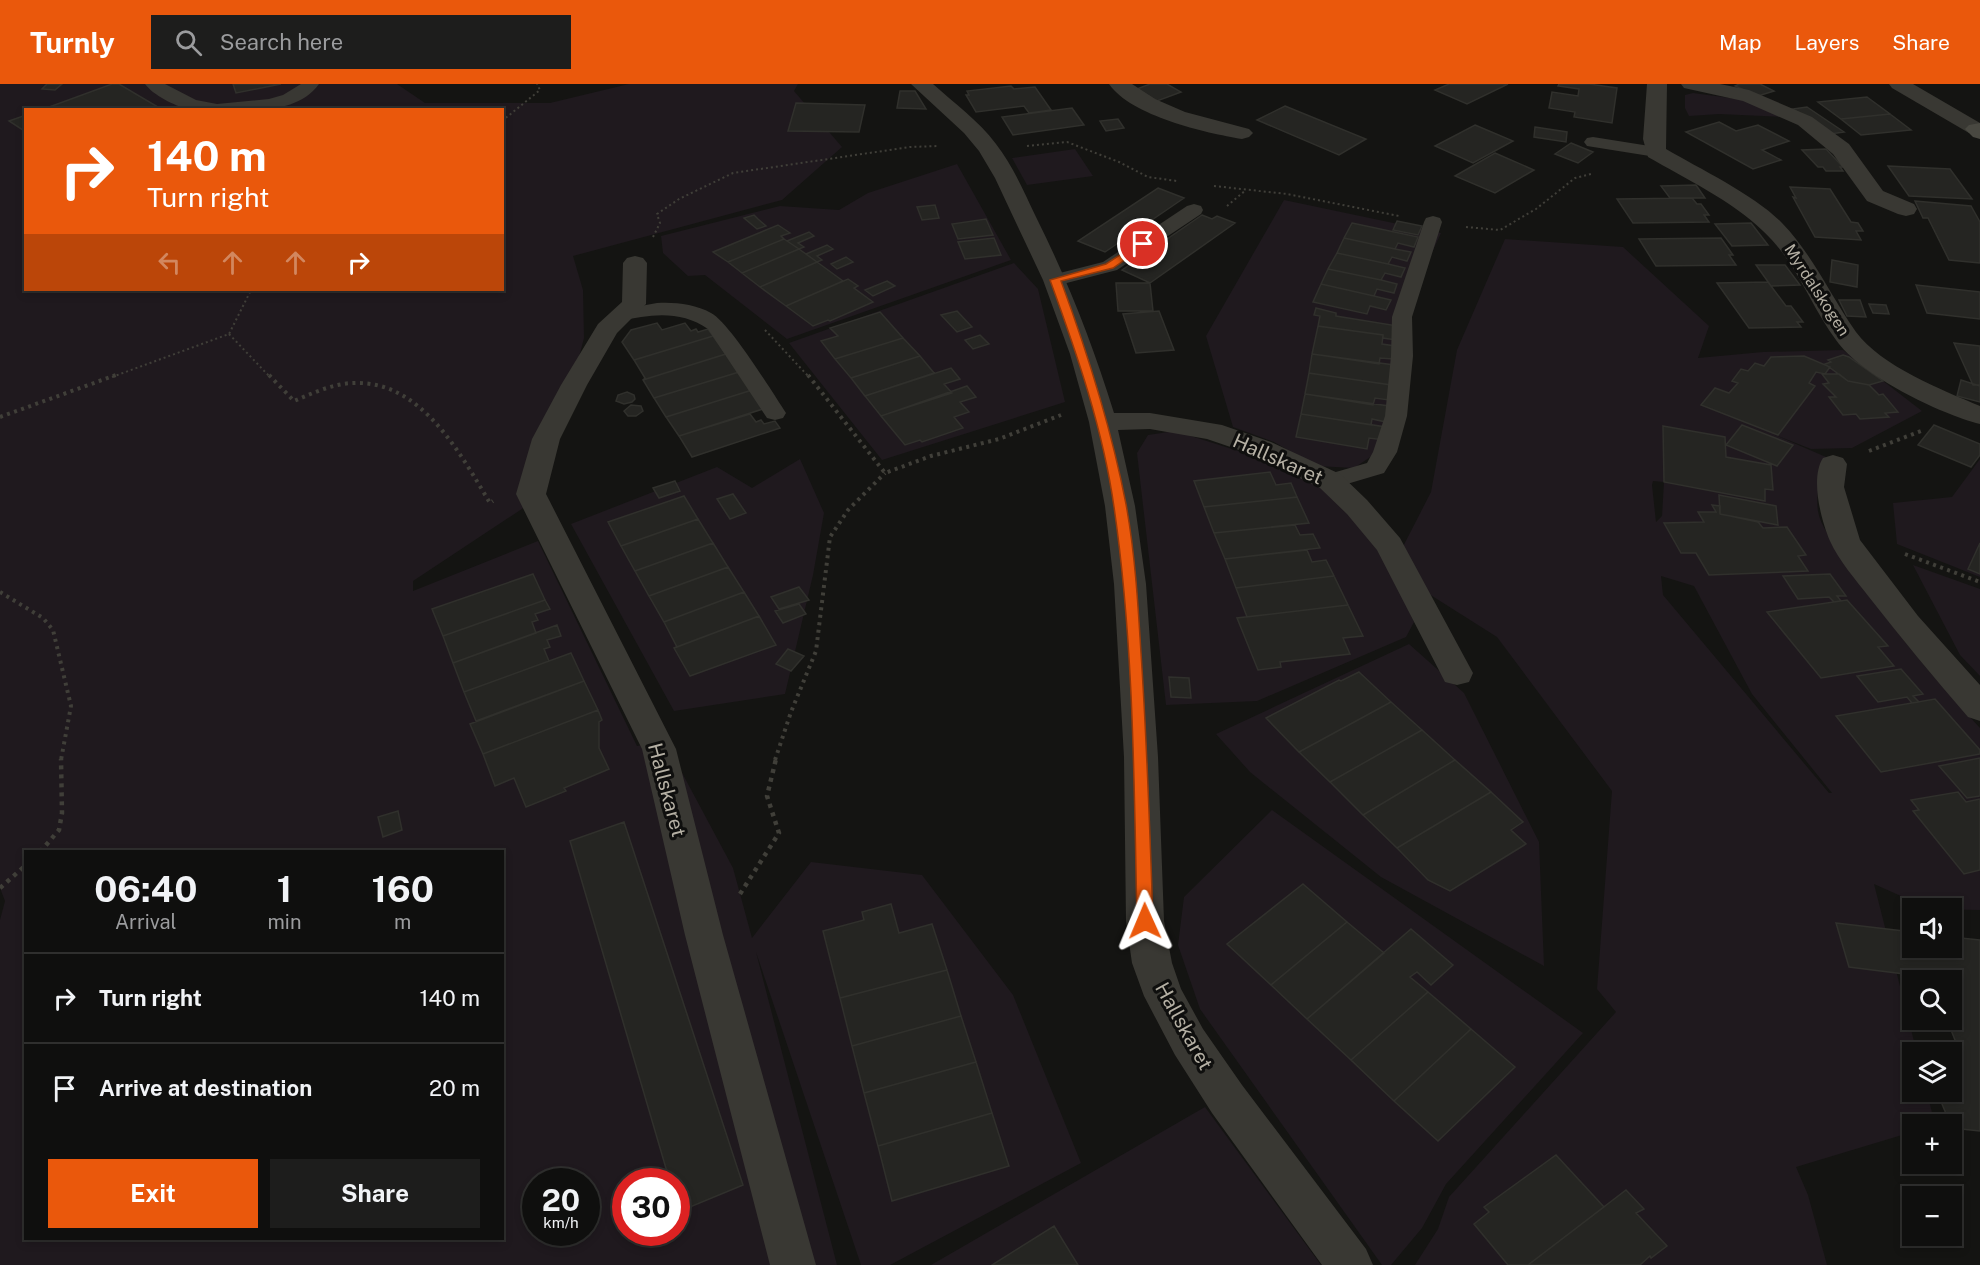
<!DOCTYPE html>
<html lang="en">
<head>
<meta charset="utf-8">
<style>
  body { margin:0; font-family:"Public Sans",sans-serif; background:#1d1d1c; color:#f1f3f6; height:100vh; display:flex; flex-direction:column; font-size:22px; white-space:nowrap }
  * { box-sizing:border-box; margin:0 }
  p { font-size:20px; color:#9b9c9e }
  .icon { flex:none; width:33px; height:33px; fill:none; stroke:currentColor; stroke-width:2; stroke-linecap:round; stroke-linejoin:round }
  .map { position:relative; flex:1; overflow:hidden }
  .drawer { position:absolute; left:24px; top:766px; width:480px; height:390px; display:flex; flex-direction:column; background:#0f0f0e; border-radius:0px; box-shadow:0 3px 9px #0003,0 0 0 2px #2f2f2e }
  .drawer>* { flex:none }
  .banner { position:absolute; left:24px; top:24px; width:480px; height:183px; border-radius:0px; box-shadow:0 3px 9px #0003,0 0 0 2px #2f2f2e; background:#ea580c; color:#fff; overflow:hidden }
  .fabs { position:absolute; left:1902px; top:814px; display:grid; gap:12px }
  .fabs a { display:grid; place-items:center; width:60px; height:60px; border-radius:0px; background:#0f0f0e; box-shadow:0 3px 9px #0003,0 0 0 2px #2f2f2e; font-size:30px }
  .speed { position:absolute; left:522px; top:1084px; display:flex; gap:12px; font-size:30px; font-weight:700; text-align:center }
  .speed>* { display:grid; place-content:center; width:78px; height:78px; border-radius:50%; background:#0f0f0e; box-shadow:0 3px 9px #0003,0 0 0 2px #2f2f2e; line-height:1 }
  .speed small { font-size:15px; font-weight:400 }
  .speed .limit { border:9px solid #d22; background:#fff; color:#111 }
  .pin { position:absolute; display:grid; place-items:center; width:51px; height:51px; color:#fff; margin:-26px; border:3px solid #fff; border-radius:50%; box-shadow:0 2px 6px #0007 }
  .me { position:absolute; width:66px; margin:-33px; rotate:359deg; stroke-linejoin:round; filter:drop-shadow(0 0 4px #0008) }
  .turn { display:flex; align-items:center; gap:21px; height:126px; padding:0 24px; font-size:27px }
  .turn .icon { width:78px; height:78px; stroke-width:2.5 }
  .turn b { display:block; font-size:42px; line-height:51px }
  .lanes { display:flex; align-items:center; height:57px; padding:0 24px; background:#0003; justify-content:center; gap:30px; direction:ltr }
  .lanes .off { opacity:.35 }
  .eta { display:flex; justify-content:space-evenly; align-items:center; height:102px; text-align:center }
  .eta b { font-size:36px; font-weight:700; line-height:42px }
  .action { display:flex; gap:12px; margin-top:auto; padding:12px 24px }
  .action a { flex:1; height:69px; border-radius:0px; background:#ea580c; color:#fff; font-size:24px; font-weight:700; line-height:69px; text-align:center }
  .action a+a { background:#1d1d1c; color:#f1f3f6 }
  ul { padding:0; list-style:none }
  li { display:flex; align-items:center; gap:18px; height:90px; padding:0 24px; border-top:2px solid #2f2f2e }
  li div { flex:1 }
  li b { display:block; font-size:22px }
  li em { font-style:normal }
  header { display:flex; align-items:center; gap:36px; box-sizing:border-box; height:84px; padding:0 30px; background:#ea580c; color:#fff }
  header strong { font-size:28px }
  nav { display:flex; gap:33px; margin-inline-start:auto; font-size:21px }
  .search { width:420px; height:54px; background:#1d1d1c; display:flex; align-items:center; gap:15px; box-sizing:border-box; padding:0 21px; border-radius:0px; color:#9b9c9e; font-size:22px }
  .map>svg:first-child { display:block }
</style>
</head>
<body>
<header>
<strong>Turnly</strong>
<div class="search"><svg class="icon" aria-label="search" viewBox="0 0 24 24"><circle cx="10" cy="10" r="6"/><path d="M15 15l6 6"/></svg>Search here</div>
<nav><a>Map</a><a>Layers</a><a>Share</a></nav>
</header>
<div class="map">
<svg width="1980" height="1181" viewBox="0 0 1980 1181">
  <rect width="100%" height="100%" fill="#141412"/>
  <!-- green -->
  <path fill="#1f191e" fill-rule="evenodd" d="M0,0h397l28,19h125l79,-19h169l-4,7 48,56 -60,53 -209,56 10,34 1,48 -41,157 -130,86v10l125,-50 99,205 28,-5 68,127 19,70 59,-76 111,13 91,120 68,168 -191,102h-29l-105,-313 81,313h-837v-345l5,-19 -5,-13zM26,26h476v180h-476zM26,768h476v387h-476zM536,1098h50v51h-50zM626,1098h50v51h-50z
    M1693,9l52,7 41,17 -67,-3 -30,2 -4,-8v-13z
    M1075,65l18,27 -66,9 -15,-27z
    M957,80l54,96 -224,79 -82,-64 -17,1 -25,-23 -2,-17 119,-30 59,4 29,-17z
    M1284,116l157,33 -39,84 -5,122 -43,29 -38,-2 -42,-24 -41,-15 -27,-91z
    M1505,155l118,8 86,79 -11,32 65,-6 80,-2 79,61 -70,37 -41,1 -38,-15 53,23c-4,17 -11,36 -8,54 2,14 14,29 22,41 40,63 89,121 140,176v182l-50,-1 -56,-25 43,169h-5v39h15l8,33h-23v7l-116,35 12,28 19,70h-412l23,-36 11,-32 167,-185 -19,-23 15,-198 -115,-154 -106,-67 40,-78 26,-142zM1653,397l11,1 -2,34 -6,6 -4,-37zM1661,492l33,10 58,108 80,99h-3l-166,-198z
    M1014,179l24,26 27,113 -183,58 -93,-117z
    M1175,347l95,30 43,20 26,20 44,54 31,67 -8,15 -149,64 -91,4 -29,-252 11,-18z
    M800,375l24,54 -11,62 -28,119 -111,17 -103,-187 146,-57 35,21z
    M1980,375v118l-83,-33 -4,-41 59,-6z
    M1913,481l67,24v87l-20,-21z
    M1409,560l55,49 75,149 5,124 -163,-89 -131,-105 -34,-38z
    M1272,726l311,223 -137,151 -24,44 -31,37h-9l-182,-256 -22,-64 6,-48z
    M1205,1023l116,158h-390z"/>
  <!-- building -->
  <path fill="#252522" stroke="#30302c" stroke-width="1.5" d="M47,0h15l-7,6 -13,-1z
    M112,0h7l44,26h-122z
    M233,0h48l-45,9z
    M1150,0h17l14,8 -24,9 -20,-12z
    M1449,0h59l-41,20 -32,-14z
    M1559,0h30l28,4 -5,35 -38,-6 1,-5 -26,-4 3,-16 26,4 1,-7 -21,-3z
    M1739,0h21l14,7 -16,5 -23,-10z
    M1011,2l3,3 21,-2 16,23 -22,3 -5,-7 -48,6 -10,-17h3l-2,-4z
    M900,7h15l11,18 -29,-1z
    M1867,13l23,17 -49,5 -23,-17z
    M796,19l69,2 -6,27 -71,-1z
    M1285,22l81,33 -27,16 -82,-35z
    M1807,23l37,25 -14,2 -37,-25z
    M1072,24l12,17 -71,10 -11,-18z
    M1890,30l21,16 -50,5 -20,-16z
    M26,31v17l-17,-11z
    M1118,35l6,9 -18,3 -6,-10z
    M1719,38l17,9 22,-6 31,16 -27,9 19,10 -28,9 -67,-37z
    M1475,41l38,16 -40,22 -38,-17z
    M1535,43l32,5 -1,10 -32,-5z
    M1571,59l22,9 -15,11 -23,-9z
    M1826,65l17,18h-3l3,4h-17l-3,-4h-5l-16,-17z
    M1495,69l39,17 -39,23 -40,-17z
    M1888,82l62,3 22,30 -63,-3z
    M1696,101l9,13h-35l-9,-12z
    M1790,103l40,2 21,33 7,1 5,8h-7l5,9 -46,-3 -22,-40 3,1z
    M1158,104l26,10 -79,54 -27,-11z
    M1692,114l5,6h4l8,11h-5l5,7 -76,1 -16,-24z
    M1915,117l56,5 9,16v41l-31,-3 -21,-42h-5z
    M935,121l4,13 -17,2 -5,-13z
    M754,131l4,4 8,7 -9,3 -13,-11z
    M1202,131l10,4 5,-3 18,7 -85,60 -28,-13z
    M986,135l7,16 -35,4 -6,-15z
    M1397,137l25,5 -4,9 -25,-5z
    M1352,139l66,14 -4,10 -16,-4 -3,6 -51,-11z
    M1751,139l17,22 -36,1 -17,-22z
    M778,141l12,8 -9,3 3,3 -56,23 -15,-10z
    M809,148l5,4 -16,7 6,4 -5,2 -12,-8z
    M994,154l7,17 -36,4 -7,-17z
    M1344,154l51,11 16,3 -4,9 -15,-4 -4,7 -51,-11z
    M1721,154l12,17h-4l7,10 -80,1 -17,-27z
    M784,155l15,10 -57,24 -14,-11z
    M827,161l6,4 -16,7 5,4 -5,2 -11,-8z
    M799,165l18,13 -57,25 -18,-14z
    M1337,169l51,11 17,4 -4,9 -16,-4 -4,7 -53,-11z
    M846,173l7,5 -16,7 -6,-5z
    M1832,176l26,5 -1,22 -27,-5z
    M817,178l26,19 -57,25 -26,-19z
    M1756,181h29l15,20 -29,1z
    M1328,185l53,11 16,4 -3,9 -17,-4 -3,7 -53,-12z
    M848,195l10,7 -4,2 19,14 -43,19 -2,-1 -15,6 -27,-20z
    M887,197l8,5 -22,10 -8,-6z
    M1768,198l18,24h5l12,16h-6l4,5 -52,1 -32,-45z
    M1116,199h34l3,28h-35z
    M1321,200l53,12 17,4 -5,10 -16,-4 -3,8 -54,-12z
    M1916,201l64,7v27l-53,-6z
    M1839,216h21l6,17 -19,-1z
    M1869,220l17,1 3,9 -16,-1z
    M1316,224l20,5v3l62,10 -2,14 -13,-2v-3l-65,-9 2,-10 -6,-1z
    M957,227l15,16 -15,5 -16,-17z
    M1159,227l15,39 -38,3 -13,-39z
    M880,228l23,26 -68,21 -14,-18 17,-5 -8,-8z
    M657,239l5,7 23,-7 6,8 5,-2 2,3 10,-3 5,7 -79,24 -12,-18 9,-12z
    M1318,242l65,9 -1,9 13,2 -2,13 -13,-1 -1,6 -67,-10z
    M980,251l9,9 -16,5 -8,-9z
    M713,252l13,18 -83,26 2,-2 -11,-18z
    M903,254l17,18 -69,22 -16,-19z
    M1954,259l26,3v39h-7z
    M726,270l13,18 -85,26 -11,-18z
    M1312,270l82,11 -3,20 -82,-12z
    M1843,271l6,2 34,24 -14,4 -21,-4 -23,-17 6,-2 -3,-2z
    M920,272l14,17 -69,23 -14,-18z
    M1804,272l26,11 -5,7 -9,-2 -7,11 6,3 -37,49 -77,-30 14,-17 14,5 9,-10 -6,-2 9,-12 7,2 7,-8 9,3 7,-9z
    M951,284l9,11 -16,5 8,9 -71,23 -16,-20z
    M739,288l13,18 -86,27 -12,-19z
    M1309,289l82,12 -2,15 -14,-2 -2,7 -68,-11z
    M1822,290h17l9,7 21,4 10,10 4,-1 15,18 -13,1 4,4 -29,2 -4,-5 -13,1 -14,-18h7l-13,-13 6,-1z
    M1961,296l19,6v16l-23,-6z
    M967,302l9,11 -16,5 9,10 -15,5 9,11 -41,14 -2,-2 -15,5 -24,-29z
    M752,306l14,18 -87,28 -13,-19z
    M627,308l7,3 1,4 -3,3 -8,2 -8,-3 2,-6z
    M1305,310l84,12 -3,16 -14,-3 -1,6 -70,-11z
    M631,321l10,1 2,5 -7,5h-8l-4,-5z
    M750,330l6,8 5,-2 3,4 11,-3 5,7 -88,29 -13,-21z
    M1301,330l85,13 -2,13 -15,-2 -2,11 -71,-12z
    M1742,341l51,20 -16,21 -51,-21z
    M1934,341l46,19v11l-9,12 -53,-22z
    M1663,342l62,11 1,20 45,8 2,25 -8,-1v12l-101,-19z
    M1270,388l6,13 15,-2 6,14 -93,10 -10,-26z
    M675,397l5,10 -21,7 -6,-10z
    M733,410l13,19 -16,6 -13,-20z
    M1719,411l57,11 2,19 -58,-11z
    M684,412l14,23 -77,27 -13,-24z
    M1297,413l12,26 -95,10 -10,-26z
    M1712,421l8,1v8l38,8 5,6 24,-1 19,28 -8,1 10,15 -99,4 -13,-22h-15l-17,-30 40,-1 -6,-10h18z
    M698,435l15,24 -78,28 -14,-25z
    M1295,441l5,10 13,-1 7,14 -95,11 -11,-26z
    M713,459l15,24 -79,29 -14,-25z
    M1980,459v31l-12,-5z
    M1307,466l5,12 14,-2 8,16 -98,12 -11,-29z
    M728,483l16,25 -80,30 -15,-26z
    M533,490l12,26 -102,36 -11,-27z
    M1830,490l16,22h-9l4,5 -7,1 -5,-5 -31,2 -15,-23z
    M1334,492l14,29 -101,12 -11,-29z
    M799,503l10,13 -30,9 -8,-12z
    M744,508l15,24 -82,31 -13,-25z
    M545,516l5,9 -15,5 3,6 -6,2 4,11 -83,30 -10,-27z
    M1847,516l41,46 -10,1 16,19 -73,12 -54,-66z
    M799,520l7,10 -23,9 -8,-12z
    M1348,521l15,31 -20,2 7,16 -70,8 1,5 -23,3 -21,-52z
    M759,532l17,29 -86,31 -16,-28z
    M557,541l4,11 -14,4 3,7 -6,2 5,12 -85,31 -11,-29z
    M788,565l16,7 -13,15 -15,-7z
    M571,569l13,28 -108,40 -12,-29z
    M1901,585l22,25 -10,2 6,6 -7,1 -5,-6 -29,5 -21,-26z
    M1359,588l32,30 -92,50 -33,-34 73,-38 2,1z
    M1169,593l20,1 2,20 -20,-1z
    M584,597l14,29 -115,44 -13,-30z
    M1935,615l45,51v4l-99,18 -45,-56z
    M1391,618l31,28 -92,52 -31,-30z
    M598,626l4,10 -3,2v26l10,21 -45,19 2,3 -40,16 -12,-29 -19,8 -12,-32z
    M1422,646l33,30 -92,55 -33,-33z
    M1980,674v38l-13,2 -28,-32z
    M1455,676l36,32 -94,56 -34,-33z
    M1491,708l32,30 -12,8 15,14 -76,47 -22,-11 -31,-32z
    M1958,708l8,10 14,-3v71l-16,4 -51,-63 6,-1 -8,-10z
    M398,727l4,19 -19,7 -5,-20z
    M624,738l119,363 -65,27 -2,-30h-6l-100,-341z
    M1303,800l44,38 -76,63 -44,-41z
    M891,820l8,29 33,-9 15,46 -107,28 -17,-67 41,-11 -2,-8z
    M1347,838l37,31 -77,66 -36,-34z
    M1836,839l76,9v16h40v-11l28,3v191l-28,-3 -15,-36h15v-33l11,1 -16,-40h5v-27l4,1 -4,-14 -103,-13z
    M1411,845l42,36 -22,20 -14,-13 -7,5 18,15 -77,68 -44,-41z
    M947,886l14,46 -109,30 -12,-48z
    M1428,908l43,37 -77,72 -43,-41z
    M961,932l15,46 -112,31 -12,-47z
    M1471,945l44,38 -77,74 -44,-40z
    M976,978l16,51 -114,33 -14,-53z
    M992,1029l17,53 -117,35 -14,-55z
    M1556,1071l48,52 -76,58h-20l-34,-41 15,-12 -5,-5z
    M1626,1106l18,19 -8,4 31,33 -16,12 -1,-2 -10,9h-112z
    M1054,1142l24,39h-86z"/>
  <g fill="none" stroke-linecap="round" stroke-linejoin="round">
    <!-- path-far2 -->
    <path stroke="#403f39" stroke-width="2" stroke-dasharray="2 3" stroke-linecap="butt" d="M502,37l38,-31 -3,-6
      M1027,62l40,-4 52,20 29,15 29,4
      M1214,102l73,8 112,22
      M1227,122l19,-16
      M1466,143l34,3 36,-21 39,-31 16,-4
      M653,153l7,-14 -3,-9 22,-15 54,-26 177,-26 29,-1
      M765,246l44,47
      M229,250l41,43
      M112,293l117,-43 22,-44"/>
    <!-- path-far1 -->
    <path stroke="#403f39" stroke-width="4" stroke-dasharray="3 4.5" stroke-linecap="butt" d="M269,291l25,26c19,-8 40,-18 61,-18 67,-2 106,72 135,120l3,-2
      M808,291l77,98 46,-17 68,-17 62,-24
      M0,333l116,-42
      M1869,367l52,-20
      M1905,470l75,28
      M0,508l43,26 10,12 18,76 -10,54
      M775,676l16,-48 25,-61 14,-114 18,-27 37,-37"/>
    <!-- path -->
    <path stroke="#403f39" stroke-width="4.5" stroke-dasharray="4 5" stroke-linecap="butt" d="M40,768l19,-22 3,-17 -1,-54
      M0,804l26,-23
      M740,810l39,-61 -12,-37 9,-37"/>
    <!-- service -->
    <path fill="#393833" fill-rule="evenodd" d="M145,0h20l31,16 21,4 52,-5 14,-4 18,-11h18c-21,29 -62,26 -94,26 -12,0 -25,1 -37,-1 -13,-3 -35,-14 -43,-25z
      M1593,53l63,10 6,1 3,4 -3,4 -6,1 -69,-11 -3,-4 3,-4z
      M1194,120l7,2 2,4 -2,4 -84,56 -62,16 -7,-2 -3,-4 3,-4 55,-14 84,-56z
      M1433,132l7,2 2,4 -30,95 1,39 -6,60 -10,36 -13,21 -54,16 -8,-3 -4,-5 4,-5 45,-13 6,-11 12,-36 6,-60 1,-39 32,-95 2,-4z
      M657,219c18,-1 38,1 54,10 19,10 61,79 75,100l-3,5 -8,2 -8,-2 -59,-89c-27,-19 -57,-15 -88,-8l-7,-2 -3,-4 3,-4z"/>
    <!-- minor -->
    <path fill="#393833" fill-rule="evenodd" d="M911,0h22c21,19 46,37 63,60 17,22 28,48 40,73 32,64 57,128 78,196h36l72,12 49,17 69,32 27,26 33,38 73,135 -4,9 -12,3 -12,-3 -68,-132 -30,-36 -27,-26 -69,-34 -44,-15 -57,-10 -32,1 17,76 11,78 12,173 6,164 8,42 9,26 22,40 39,56 124,164 7,16h-51l-110,-152 -37,-58 -31,-59 -12,-33 -6,-42 -2,-164 -10,-173 -9,-78 -16,-84 -19,-68 -27,-74 -48,-102 -16,-27 -15,-18z
      M1109,0h23l23,15 30,13 64,17 4,4 -4,4 -7,2c-36,-6 -111,-23 -133,-55z
      M1647,0h20l-1,65c34,20 89,46 116,74 31,32 48,72 74,109 25,34 86,58 124,74v18c-40,-10 -120,-49 -144,-84 -26,-35 -40,-79 -73,-109 -32,-31 -77,-52 -115,-74l-5,-18z
      M1681,0h39l29,6 63,27 37,27 34,47 31,13 3,5 -3,5 -8,2 -8,-2 -31,-13 -34,-47 -35,-29 -55,-24 -59,-13z
      M1889,0h24l67,39v11l-11,-1 -77,-45z
      M635,172l8,2 4,5 -1,41 -29,29 -30,52 -27,54 -14,55 130,255 47,186 93,330h-46l-85,-330 -43,-186 -126,-255 16,-55 29,-54 37,-61 24,-22 1,-39 4,-5z
      M1833,371l10,3 4,6 -3,23 16,53 58,76 62,69v36l-12,-4c-34,-39 -67,-79 -99,-120 -13,-17 -30,-36 -39,-56 -9,-21 -20,-63 -7,-83z"/>
    <!-- secondary -->
    <path fill="#494841" fill-rule="evenodd" d="M1980,39v16l-7,-2 -8,-8 4,-4z"/>
  </g>
  <!-- route -->
  <path fill="#ea580c" stroke="#983908" stroke-width="1.5" d="M1140,158l8,2 -35,24 -52,13c27,73 50,146 65,223 9,49 12,99 15,149 6,89 9,178 12,268l-3,5 -5,2 -6,-2 -2,-5c-3,-138 -3,-277 -23,-414 -11,-78 -37,-153 -64,-227l56,-16z"/>
  <g text-anchor="middle" dominant-baseline="central" stroke-width="6" stroke-linejoin="round" paint-order="stroke">
    <!-- far-street labels -->
    <g font-size="16" fill="#b5b0a4" stroke="#0f0f0e">
      <text transform="translate(1817 206) rotate(57)">Myrdalskogen</text>
    </g>
    <!-- street labels -->
    <g font-size="20" fill="#b5b0a4" stroke="#0f0f0e">
      <text transform="translate(1278 375) rotate(24)">Hallskaret</text>
      <text transform="translate(667 706) rotate(75)">Hallskaret</text>
      <text transform="translate(1184 942) rotate(61)">Hallskaret</text>
    </g>
  </g>
</svg>
<div class="fabs">
<a><svg class="icon" aria-label="sound" viewBox="0 0 24 24"><path d="M4 9h4l5-4v14l-5-4H4zM17 9q2 3 0 6"/></svg></a>
<a><svg class="icon" aria-label="search" viewBox="0 0 24 24"><circle cx="10" cy="10" r="6"/><path d="M15 15l6 6"/></svg></a>
<a><svg class="icon" aria-label="layers" viewBox="0 0 24 24"><path d="M12 4l9 5-9 5-9-5zM3 14l9 5 9-5"/></svg></a>
<a>+</a>
<a>−</a>
</div>
<div class="speed"><div>20<small>km/h</small></div><div class="limit">30</div></div>
<div class="pin" style="left:1143px;top:160px;background:#d93025"><svg class="icon" aria-label="arrive" viewBox="0 0 24 24"><path d="M6 21V4h12l-3 4 3 4H6"/></svg></div>
<svg class="me" style="left:1145px;top:837px" viewBox="-20 -20 40 40"><path d="M0-17L14 15 0 8-14 15z" fill="#ea580c" stroke="#fff" stroke-width="4"/></svg>
<div class="banner">
<div class="turn"><svg class="icon" aria-label="right" viewBox="0 0 24 24"><path d="M7 20v-9h11M14 6l5 5-5 5"/></svg><div><b>140 m</b>Turn right</div></div>
<div class="lanes"><svg class="icon off" aria-label="left" viewBox="0 0 24 24"><path d="M17 20v-9H6M10 6l-5 5 5 5"/></svg><svg class="icon off" aria-label="ahead" viewBox="0 0 24 24"><path d="M12 20V5M6 11l6-6 6 6"/></svg><svg class="icon off" aria-label="ahead" viewBox="0 0 24 24"><path d="M12 20V5M6 11l6-6 6 6"/></svg><svg class="icon" aria-label="right" viewBox="0 0 24 24"><path d="M7 20v-9h11M14 6l5 5-5 5"/></svg></div>
</div>
<section class="drawer">
<div class="eta">
<div><b>06:40</b><p>Arrival</p></div>
<div><b>1</b><p>min</p></div>
<div><b>160</b><p>m</p></div>
</div>
<ul>
<li><svg class="icon" aria-label="right" viewBox="0 0 24 24"><path d="M7 20v-9h11M14 6l5 5-5 5"/></svg><div><b>Turn right</b></div><em>140 m</em></li>
<li><svg class="icon" aria-label="arrive" viewBox="0 0 24 24"><path d="M6 21V4h12l-3 4 3 4H6"/></svg><div><b>Arrive at destination</b></div><em>20 m</em></li>
</ul>
<div class="action"><a>Exit</a><a>Share</a></div>
</section>
</div>
</body>
</html>
